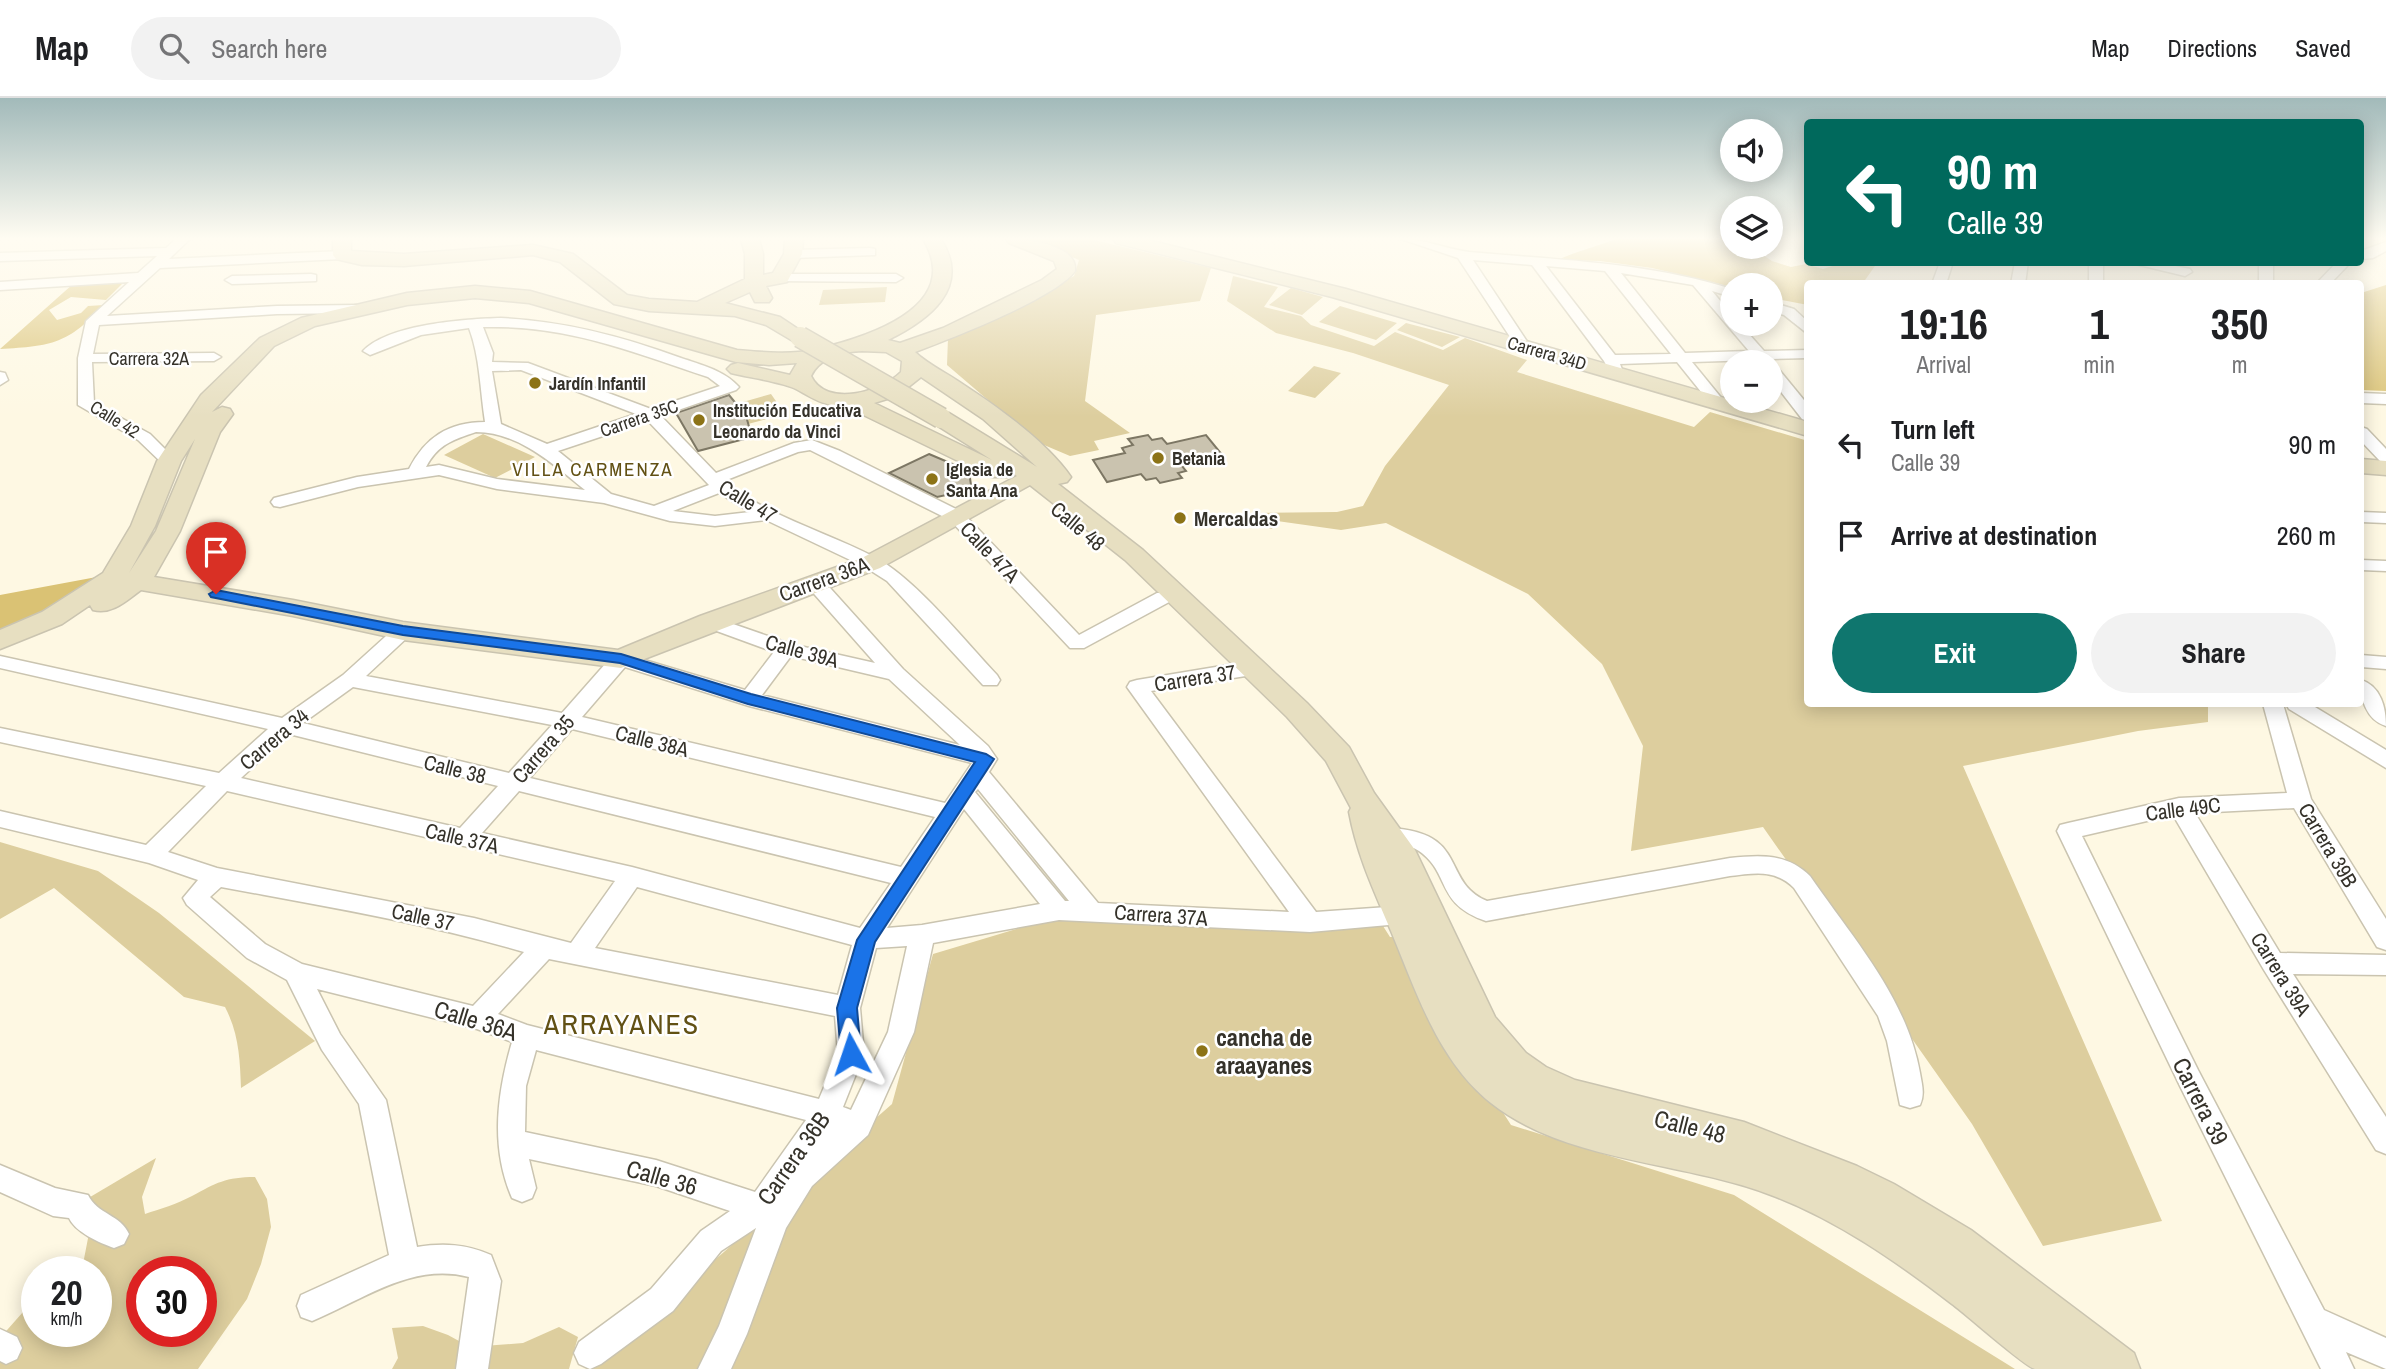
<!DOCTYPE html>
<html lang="en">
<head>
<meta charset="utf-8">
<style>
  body { margin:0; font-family:"Archivo Narrow",sans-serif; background:#f2f2f2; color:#202124; height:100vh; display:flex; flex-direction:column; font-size:26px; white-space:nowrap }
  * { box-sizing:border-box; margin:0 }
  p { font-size:23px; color:#757577 }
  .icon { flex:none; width:38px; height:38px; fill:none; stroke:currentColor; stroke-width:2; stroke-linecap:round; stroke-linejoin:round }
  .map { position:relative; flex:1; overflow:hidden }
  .sheet { position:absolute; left:1804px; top:182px; width:560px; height:427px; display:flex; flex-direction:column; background:#fff; border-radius:7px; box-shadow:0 4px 18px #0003 }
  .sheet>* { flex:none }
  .top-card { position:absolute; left:1804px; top:21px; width:560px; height:147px; border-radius:7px; box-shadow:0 4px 18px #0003; background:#00695c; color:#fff; overflow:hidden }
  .fabs { position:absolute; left:1720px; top:21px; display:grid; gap:14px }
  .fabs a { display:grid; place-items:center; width:63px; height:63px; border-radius:50%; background:#fff; box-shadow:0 4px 18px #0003; font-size:35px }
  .speed { position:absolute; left:21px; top:1158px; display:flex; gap:14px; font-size:35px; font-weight:700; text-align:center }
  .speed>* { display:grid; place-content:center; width:91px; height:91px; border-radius:50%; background:#fff; box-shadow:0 4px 18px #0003; line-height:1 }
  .speed small { font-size:18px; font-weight:400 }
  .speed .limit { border:10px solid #d22; background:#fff; color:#111 }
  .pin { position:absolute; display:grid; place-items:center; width:60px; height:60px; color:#fff; margin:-72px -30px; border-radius:50% 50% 50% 0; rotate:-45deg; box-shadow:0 0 7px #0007 }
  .pin .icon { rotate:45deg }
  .me { position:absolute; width:77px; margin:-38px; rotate:355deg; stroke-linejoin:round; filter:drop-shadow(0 0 5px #0008) }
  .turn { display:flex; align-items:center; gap:24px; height:147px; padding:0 28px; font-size:32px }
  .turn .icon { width:91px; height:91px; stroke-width:2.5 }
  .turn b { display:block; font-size:49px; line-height:60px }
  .eta { display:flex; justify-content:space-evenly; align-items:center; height:119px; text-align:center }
  .eta b { font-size:42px; font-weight:700; line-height:49px }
  .button { display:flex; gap:14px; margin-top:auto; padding:14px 28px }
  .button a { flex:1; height:80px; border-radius:42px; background:#0f766e; color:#fff; font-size:28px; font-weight:700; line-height:80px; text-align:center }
  .button a+a { background:#f2f2f2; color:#202124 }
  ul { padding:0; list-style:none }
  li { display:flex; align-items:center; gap:21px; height:91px; padding:0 28px }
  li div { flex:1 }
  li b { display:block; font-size:26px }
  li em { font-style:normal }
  header { display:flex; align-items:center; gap:42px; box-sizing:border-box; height:98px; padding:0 35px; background:#fff; border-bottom:2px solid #e0e0e0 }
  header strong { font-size:33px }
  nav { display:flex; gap:38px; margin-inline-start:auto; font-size:24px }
  .search { width:490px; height:63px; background:#f2f2f2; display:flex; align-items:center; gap:18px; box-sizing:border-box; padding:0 24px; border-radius:38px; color:#757577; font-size:26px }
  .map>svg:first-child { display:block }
</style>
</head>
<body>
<header>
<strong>Map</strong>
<div class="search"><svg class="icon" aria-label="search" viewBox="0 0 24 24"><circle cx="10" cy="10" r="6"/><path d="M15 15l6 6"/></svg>Search here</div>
<nav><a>Map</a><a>Directions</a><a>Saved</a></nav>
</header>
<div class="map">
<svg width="2386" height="1271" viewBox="0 0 2386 1271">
  <rect width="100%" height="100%" fill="#fef8e3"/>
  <!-- green -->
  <path fill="#ddce9e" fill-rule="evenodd" d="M1029,141h61l121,29 -11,33 -104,14 -11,86 45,32 -36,8 5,9 -29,6 -33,-14 -90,-77 1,-27 126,-62 5,-16z
    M1233,178l45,11 -14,20 37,9 10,9 63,21 21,-14 48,18 22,-12 62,22 -10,12 177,55 16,-15 98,29v263h400v18l-70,9 -175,35 199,455 -119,25 -71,-122 -209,-297 -132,24 12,-105 -41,-82 -74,-70 -142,-71 -45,7 -64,-9 -5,8 -24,-7 9,-9 80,-1 26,-6 22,-40 64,-81 -96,-32 -77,-20 -49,-32z
    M887,189l-2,15 -66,3 4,-15z
    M1291,190l32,9 -21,18 -33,-10z
    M1340,208l57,17 -21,17 -57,-18z
    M1406,225l54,14 -18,10 -45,-17z
    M1314,268l27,7 -26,25 -27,-7z
    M771,296l14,20 -37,10 -12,-20z
    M483,336l52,23 -40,21 -51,-23z
    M0,744l98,29 61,42 156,128 -74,47c-1,-29 -2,-54 -16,-81l-41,-10 -130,-109 -54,31z
    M1066,816l212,14 105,-2 7,11h15l9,36 97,152 223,70 281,174h-1424l301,-265 41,-150z
    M156,1060l-14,39 3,17c15,-5 32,-10 47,-18 24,-13 34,-19 63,-19l12,22 4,28 -10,37 -14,35 -49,70h-198v-31l23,-26 14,-7v27h59v-60h-18l5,-8 7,-36 -10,-25zM142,1174h59v60h-59z
    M423,1228l25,9 22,12 53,-4 36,-16 19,10 -9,32h-177l6,-11 -6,-30z"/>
  <!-- forest -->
  <path fill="#dac274" d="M1616,141h116v8h19l21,14 19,6 15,-3 17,5 19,-6h35l-14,20 -55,1v21l-37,-7v-13l-39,2 -80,-19 -52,-7 -41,-1c6,-5 45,-16 57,-21z
    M125,183l-19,19 -35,-3 -22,13 8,10 24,-7 7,-7 16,-1c-37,39 -51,41 -104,44l73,-65z
    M2386,187v106l-25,-1v-97z
    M102,478l-83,50 -19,6v-37z"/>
  <!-- building -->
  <path fill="#cac3af" stroke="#7d7764" stroke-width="2" d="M729,297l17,21 6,21 -54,14 -22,-38z
    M1148,337l4,5 10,-2 5,6 39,-9 17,21 -41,10 4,5 -8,2 4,5 -22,5 -4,-5 -10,2 -5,-6 -34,8 -14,-22 32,-7 -3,-5 11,-3 -5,-6z
    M929,356l40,17 2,14 -6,6 -28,6 -48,-24z"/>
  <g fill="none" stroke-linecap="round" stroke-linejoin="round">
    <defs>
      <path id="street" d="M176,141h14l-21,20 173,-8 6,4 -6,4 -182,9 -53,48 170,-10 80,-1 7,4 -7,4 -80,1 -178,11 -6,29 121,-1 7,4 -7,4 -122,1 2,41 56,31 27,27 -8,5 -6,-2 -25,-24 -60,-35v-47l8,-37 43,-39 -129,8v-8l138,-9 19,-17 -157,5v-8l166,-5z
        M1401,141c25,0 44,10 68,13 88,8 178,10 263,37v8l-20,-6 20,24v9h8l24,27 44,-1v8l-36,1v6l4,1 32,39v16l-6,-2 -31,-40v-17l-15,-2 -64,2 31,38 -8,5 -5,-2 -33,-41 -57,2 3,8 -2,3h-10l-7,-14 -72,-96 -59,-5 57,86 -2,3h-10l-60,-91zM1546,168l59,5 66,83 -56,1zM1621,175l72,12 56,66 -64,2z
        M2386,144v9l-13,7 -12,1v-8z
        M870,150l5,1v6l-82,3 -6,-4 6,-4z
        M1940,164h13l-7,22h-14z
        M2015,164h13l-3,22h-14z
        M2089,164h14v22h-14z
        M2127,164h29l34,7 2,3 -7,4z
        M2259,164h14v22h-14z
        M2337,164h14l-21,22h-14z
        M311,176l5,1v6l-84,3 -7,-4 7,-4z
        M780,176h116l7,4 -7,4 -121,-1v-6z
        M1771,204l23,7 14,13v12l-24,-19 -13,-4z
        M501,220c63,3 121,18 180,40 20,7 43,12 58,29l-3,3 -75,26 55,57 78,-30 18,-3 28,11 122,61 117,123 78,-42h14l2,4 -2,4 -87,47h-14l-120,-128 -140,-70 -12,2 -74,29c44,36 104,51 154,78 39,22 87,82 119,116l3,5 -3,5h-14l-96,-104 -22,-14 -99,-47 -51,6 -45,-5 -66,-18 -107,-14 -58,-14 -81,12 -78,20 -6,-1 -3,-4 3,-4 83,-21 52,-8c16,-31 39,-47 76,-47 -5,-32 -5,-65 -16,-94l-48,7 -51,20 -7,-4c26,-27 102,-32 138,-33zM483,229c85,-2 146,24 225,50l12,9 -69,23 -123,-46 -36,-1 1,-9zM521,272l115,44 -89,30 -46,-20 -9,-53zM648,323l61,64 -55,21 -43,-12 -53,-43zM476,334c43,0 78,33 109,58l-88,-11 -58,-14 -13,2c12,-23 27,-27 50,-35zM719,395l31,19 -35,4 -42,-5z
        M0,274l5,1 3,7 -8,5z
        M2361,295l25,1v10l-25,-1z
        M2361,329l6,2 19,20v14l-6,-2 -19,-20z
        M2361,414l25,1v10l-25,-1z
        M2361,462l25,1v10l-25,-1z
        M815,479l7,2 81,90 85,77 9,13 -8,13 109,131 191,9 -162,-225 3,-5 7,-2 115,-19 7,2 3,5 -3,5 -7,2 -101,16 165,221 86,-6 9,3 3,7 -3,7 -101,9 -251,-12 -126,23 -19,89 -46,103 -56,51 -26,42 -39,106 -16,35h-33l21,-43 37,-98 -35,23 -48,60 -72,53 -11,5 -11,-5 -5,-11 5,-11 72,-53 50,-58 29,-20 -74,-25 -127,-27 7,29 -4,10 -10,4 -10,-4c-22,-51 -15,-104 0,-156l-35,-13 -160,-40 23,45 46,66 31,147c26,-4 49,-3 74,8l10,26 -13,88h-32l13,-92c-57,-15 -106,23 -157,44l-11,-4 -4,-11 4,-11 88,-40 -30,-151 -37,-54 -35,-70 -40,-22 -60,-53 -4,-7 15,-18 -49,-17 -149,-36v-16l146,34 60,-59 -206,-44v-14l219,45 49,-44 -268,-61v-12l282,62 61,-43 53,-48h14l3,4 -3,4 -44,41 196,37 52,-59 7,-1 124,37 29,-38 -71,-26 -3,-4 3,-4 7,-2 81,28 84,19 -67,-76 -2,-4zM791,558l98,23 71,66 -198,-50zM625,569l124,39 223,57 -27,40 -363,-86zM353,589l199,38 -43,48 -206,-50zM572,631l363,88 -34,50 -371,-89zM289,636l209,52 -38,42 -219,-50zM978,691l91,112h-4l-90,-109zM227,693l388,90 -44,62 -97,-25 -257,-50 -49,-16zM519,693l372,92 -31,45 -228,-61 -150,-34zM964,711l76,95 -118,21 -35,3zM221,789c102,19 204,36 303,65l-51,54 -171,-42 -37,-20 -55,-47zM637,789l215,58 -14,50 -243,-47zM907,848l-19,86 -37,78 -8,-3 21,-53 -4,-46 16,-60zM549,861l286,57 3,38 -19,45 -292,-74 -29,-11zM536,952l270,70 -51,72 -99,-32 -131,-28 1,-46z
        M2361,557l25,2v12l-25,-2z
        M2361,582c20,6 25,28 25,46 -20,-6 -26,-28 -25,-46z
        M2263,606h20l28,95 75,120v31l-9,-3 -83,-139 -99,5 85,140 106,2v20l-93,-1 93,143v37l-10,-4 -112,-180 -91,-155 -91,21 116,234 126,240 62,28v31l-40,-17 8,17h-33l-141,-283 -123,-255 3,-6 8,-2 111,-25 108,-5z
        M2286,606h24l76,46v18l-97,-59z
        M1389,730c81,4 51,53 98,73l243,-43c30,-3 57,-5 80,18 42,61 97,122 110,197 2,12 5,21 0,32l-10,3 -10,-3 -13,-64 -9,-25 -84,-128c-19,-19 -39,-15 -64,-12l-244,45c-51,-17 -35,-48 -67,-70 -11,-8 -26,-4 -38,-8l-3,-6 3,-6z
        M0,1067l55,23 33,7c9,19 33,20 41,39l-5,10 -10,4c-14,-5 -39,-16 -45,-30l-16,-2 -53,-24z
        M0,1231l17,8 5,11 -5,11 -11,5 -6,-3z"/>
      <path id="secondary" d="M333,141h18v12l53,3 129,-9 40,9 54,41 22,4 48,3 48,-23v-25l-4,-15h18l4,15v21l10,-2 11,-19 1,-15h18l-1,15 -15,28 -21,4 6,12 -3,4h-14l-5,-10 -25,11 55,14 30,20 -3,4h-14l-27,-16 -31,-9 -86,-5 -35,-7 -54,-42 -27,-7 -129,11 -42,-1 -26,-6 -3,-4z
        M923,141h18c31,49 -12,81 -53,101l12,3 43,-15 99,-48 15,-11 -3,-8 -45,-18 -3,-4c19,0 72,5 69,32 -19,27 -125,68 -160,81 14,13 32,21 49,33 35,23 83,57 107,92l-4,5 -9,2 85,66 164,153 42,44 25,46 41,57 80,167 31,36 20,14 29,13 169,42 113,44 37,18 77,46 163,123 6,16c-26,0 -52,0 -79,0 -8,0 -19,0 -26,0 -11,-3 -69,-55 -83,-65 -56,-43 -115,-84 -181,-109 -88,-34 -204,-32 -280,-92 -53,-42 -75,-112 -100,-172 -17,-40 -34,-76 -42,-119l2,-4 -25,-47 -39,-44 -162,-157 -95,-75 -150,83 -259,100 -218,-28 -110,-24 -152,-26c-15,11 -29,25 -48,20l-3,-5 -28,19 -62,25v-19l42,-18 61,-39 28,-47 26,-65 44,-66 59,-57 41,-20 106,-25 68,-7 55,5 207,59c24,2 52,5 76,0 48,-11 153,-41 110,-111zM475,200l54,5 207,59 33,3 28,-2 -7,12 -52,-12 -7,2 -4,4 4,4c15,4 52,9 65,16 20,11 26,16 51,18l144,70h16l3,-6 7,5 -155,82 -162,58 -82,34 -215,-28 -110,-22 -139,-23 26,-46 40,-99 13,-18 -3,-5 -8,-2 -10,5 62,-66 41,-20 92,-21zM862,253l24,1 16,9 -1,11c-20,20 -75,36 -90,4 9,-19 31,-24 51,-25zM921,279l62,42 54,48 -88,-54h-16l-3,5 3,5 59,37 -118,-57 23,-7zM195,341l-39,92 -27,42 26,-47 26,-65z
        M1113,141h31l202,50 462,133v14l-476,-139 -216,-54z
        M2361,361l25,2v14l-25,-2z"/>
    </defs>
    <!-- street casing -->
    <use href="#street" stroke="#cac4b0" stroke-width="3"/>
    <!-- secondary casing -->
    <use href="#secondary" stroke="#cac4b0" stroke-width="3"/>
    <!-- street -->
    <use href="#street" fill="#fff" fill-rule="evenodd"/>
    <!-- secondary -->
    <use href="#secondary" fill="#e7dfc1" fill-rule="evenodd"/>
    <defs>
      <path id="secondary-bridge" d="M800,239l141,81"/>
    </defs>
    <!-- secondary-bridge casing -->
    <use href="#secondary-bridge" stroke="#cac4b0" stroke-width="23" stroke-linecap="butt"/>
    <!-- secondary-bridge -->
    <use href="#secondary-bridge" stroke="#e7dfc1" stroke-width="20"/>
  </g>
  <!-- sky -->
  <linearGradient id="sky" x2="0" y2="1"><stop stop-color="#a2baba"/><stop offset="0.44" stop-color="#fffcf2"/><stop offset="1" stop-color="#fffcf2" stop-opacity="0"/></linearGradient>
  <rect width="2386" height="319" fill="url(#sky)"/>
  <!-- route -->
  <path fill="#1a73e8" stroke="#114b97" stroke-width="2" d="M216,492l187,36 218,28 130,40 235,60 8,5 -119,183 -18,66 4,46 -3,6 -7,3 -7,-3 -3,-6 -4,-46 20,-68 118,-178 -227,-58 -128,-41 -217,-28 -192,-38 -2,-3z"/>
  <!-- markers -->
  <g fill="#8c7317" stroke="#fff" stroke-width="2.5">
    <circle cx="535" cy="285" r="7"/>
    <circle cx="699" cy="322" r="7"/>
    <circle cx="1158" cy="360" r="7"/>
    <circle cx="932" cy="381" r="7"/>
    <circle cx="1180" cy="420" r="7"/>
    <circle cx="1202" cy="953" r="7"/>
  </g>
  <g text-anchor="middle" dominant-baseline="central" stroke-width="5" stroke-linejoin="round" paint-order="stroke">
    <!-- far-street labels -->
    <g font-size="18" fill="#35322a" stroke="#fff">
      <text transform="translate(1547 255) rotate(16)">Carrera 34D</text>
      <text x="149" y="260">Carrera 32A</text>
      <text transform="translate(639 320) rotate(-19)">Carrera 35C</text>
      <text transform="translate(115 321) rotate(32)">Calle 42</text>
    </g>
    <!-- far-poi labels -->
    <g font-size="18" font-weight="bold" fill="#35322a" stroke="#fff" text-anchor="start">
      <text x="549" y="285">Jardín Infantil</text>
      <text x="713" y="312">Institución Educativa<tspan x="713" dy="21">Leonardo da Vinci</tspan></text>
      <text x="1172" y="360">Betania</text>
      <text x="946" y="371">Iglesia de<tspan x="946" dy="21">Santa Ana</tspan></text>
    </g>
    <!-- far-neighbourhood labels -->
    <g font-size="19" letter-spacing="2" fill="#625114" stroke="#fff">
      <text x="593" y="371">VILLA CARMENZA</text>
    </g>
    <!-- street labels -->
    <g font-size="21" fill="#35322a" stroke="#fff">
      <text transform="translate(748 403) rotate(31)">Calle 47</text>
      <text transform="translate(1078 428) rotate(40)">Calle 48</text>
      <text transform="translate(990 454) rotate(46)">Calle 47A</text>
      <text transform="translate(824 481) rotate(-20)">Carrera 36A</text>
      <text transform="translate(802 553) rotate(15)">Calle 39A</text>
      <text transform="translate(1195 580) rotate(-9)">Carrera 37</text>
      <text transform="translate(274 641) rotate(-40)">Carrera 34</text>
      <text transform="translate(652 643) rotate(14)">Calle 38A</text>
      <text transform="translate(543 651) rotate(-49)">Carrera 35</text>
      <text transform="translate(455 671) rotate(14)">Calle 38</text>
      <text transform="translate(2183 711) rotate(-7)">Calle 49C</text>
      <text transform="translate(462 740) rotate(13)">Calle 37A</text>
      <text transform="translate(2328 747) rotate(59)">Carrera 39B</text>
      <text transform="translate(1161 817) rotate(4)">Carrera 37A</text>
      <text transform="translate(423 819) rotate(12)">Calle 37</text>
      <text transform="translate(2281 876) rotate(58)">Carrera 39A</text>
    </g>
    <!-- poi labels -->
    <g font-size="21" font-weight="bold" fill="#35322a" stroke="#fff" text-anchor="start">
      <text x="1194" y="420">Mercaldas</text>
    </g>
    <!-- near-street labels -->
    <g font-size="24" fill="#35322a" stroke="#fff">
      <text transform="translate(476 922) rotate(17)">Calle 36A</text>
      <text transform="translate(2201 1003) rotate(63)">Carrera 39</text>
      <text transform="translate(1690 1028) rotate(14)">Calle 48</text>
      <text transform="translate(793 1060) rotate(-55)">Carrera 36B</text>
      <text transform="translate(662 1079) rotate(16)">Calle 36</text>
    </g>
    <!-- near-poi labels -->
    <g font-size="24" font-weight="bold" fill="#35322a" stroke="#fff" text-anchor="start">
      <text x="1216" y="939">cancha de<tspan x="1216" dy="28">araayanes</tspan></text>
    </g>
    <!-- near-neighbourhood labels -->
    <g font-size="28" letter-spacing="2" fill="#625114" stroke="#fff">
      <text x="622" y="926">ARRAYANES</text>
    </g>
  </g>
</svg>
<div class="fabs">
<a><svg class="icon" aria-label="sound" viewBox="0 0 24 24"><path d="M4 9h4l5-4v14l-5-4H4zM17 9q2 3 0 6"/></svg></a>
<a><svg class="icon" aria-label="layers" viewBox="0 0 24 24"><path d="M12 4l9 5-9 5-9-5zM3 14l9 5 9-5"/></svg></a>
<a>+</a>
<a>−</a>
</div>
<div class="speed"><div>20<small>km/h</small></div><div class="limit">30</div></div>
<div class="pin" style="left:216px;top:496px;background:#d93025"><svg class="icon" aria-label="arrive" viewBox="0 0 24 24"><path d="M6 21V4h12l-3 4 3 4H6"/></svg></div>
<svg class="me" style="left:851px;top:956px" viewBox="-20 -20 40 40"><path d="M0-17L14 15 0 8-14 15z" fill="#1a73e8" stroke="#fff" stroke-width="4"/></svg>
<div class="top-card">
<div class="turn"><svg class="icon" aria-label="left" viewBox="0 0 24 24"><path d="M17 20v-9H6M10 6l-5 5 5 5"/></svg><div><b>90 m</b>Calle 39</div></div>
</div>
<section class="sheet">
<div class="eta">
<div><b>19:16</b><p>Arrival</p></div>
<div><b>1</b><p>min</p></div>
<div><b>350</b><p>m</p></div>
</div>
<ul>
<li><svg class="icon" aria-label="left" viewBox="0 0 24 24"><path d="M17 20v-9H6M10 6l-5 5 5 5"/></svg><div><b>Turn left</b><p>Calle 39</p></div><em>90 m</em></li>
<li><svg class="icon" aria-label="arrive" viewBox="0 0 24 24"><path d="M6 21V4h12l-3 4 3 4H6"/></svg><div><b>Arrive at destination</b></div><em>260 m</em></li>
</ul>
<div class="button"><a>Exit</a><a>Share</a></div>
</section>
</div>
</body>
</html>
